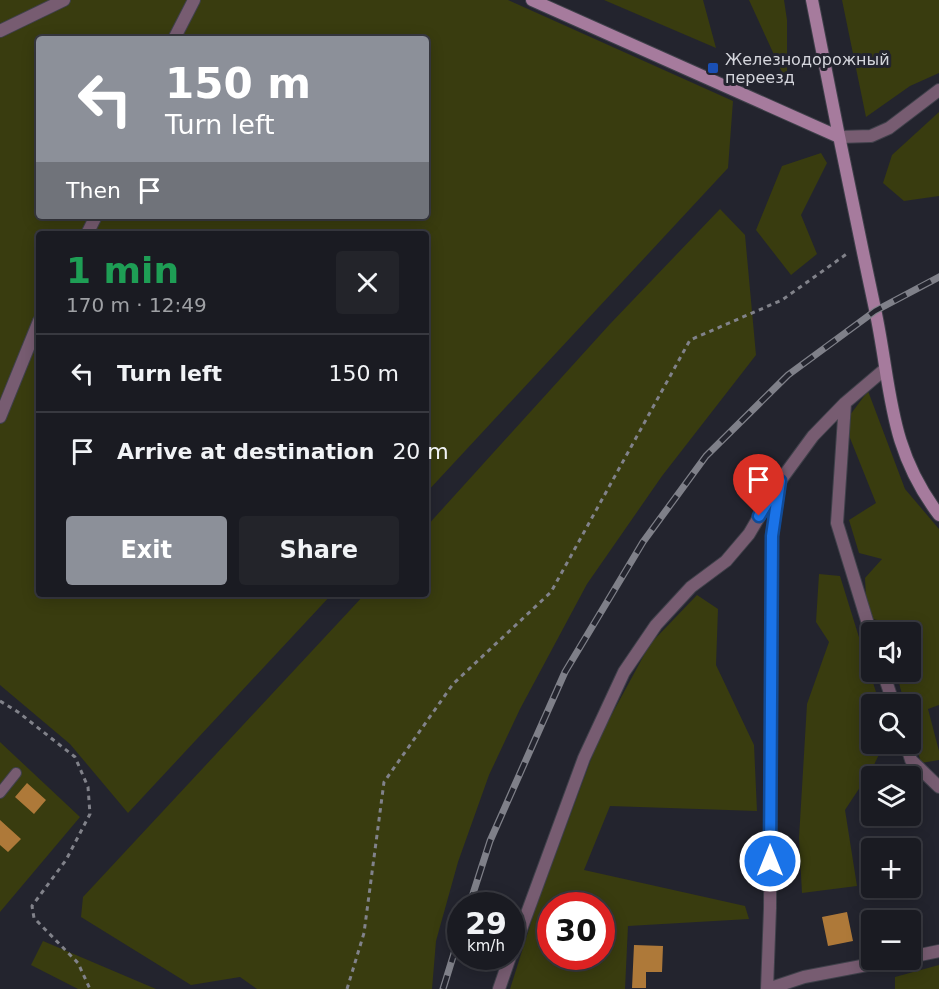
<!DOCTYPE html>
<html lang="en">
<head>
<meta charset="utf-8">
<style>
  body { margin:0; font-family:"DejaVu Sans",sans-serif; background:#23242a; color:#f1f3f6; height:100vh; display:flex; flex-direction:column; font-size:22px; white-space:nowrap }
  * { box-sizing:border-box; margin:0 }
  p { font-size:20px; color:#9fa1a5 }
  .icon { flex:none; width:33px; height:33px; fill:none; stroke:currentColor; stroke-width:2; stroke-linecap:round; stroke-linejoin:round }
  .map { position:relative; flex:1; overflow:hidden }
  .side { position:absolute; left:36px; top:231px; width:393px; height:366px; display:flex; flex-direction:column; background:#1a1b22; border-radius:6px; box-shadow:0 3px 15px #0003,0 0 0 2px #383940 }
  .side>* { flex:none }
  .guide { position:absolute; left:36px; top:36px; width:393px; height:183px; border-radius:6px; box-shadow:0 3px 15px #0003,0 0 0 2px #383940; background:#8c9099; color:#fff; overflow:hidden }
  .fabs { position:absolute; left:861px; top:622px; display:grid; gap:12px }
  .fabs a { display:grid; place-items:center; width:60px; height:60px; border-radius:6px; background:#1a1b22; box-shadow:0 3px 15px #0003,0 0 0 2px #383940; font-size:30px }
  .speed { position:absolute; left:447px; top:892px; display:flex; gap:12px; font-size:30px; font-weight:700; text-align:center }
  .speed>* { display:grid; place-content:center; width:78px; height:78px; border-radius:50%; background:#1a1b22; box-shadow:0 3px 15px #0003,0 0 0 2px #383940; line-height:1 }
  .speed small { font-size:15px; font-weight:400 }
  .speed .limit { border:9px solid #d22; background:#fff; color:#111 }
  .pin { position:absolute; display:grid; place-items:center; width:51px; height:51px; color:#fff; margin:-62px -26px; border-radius:50% 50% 50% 0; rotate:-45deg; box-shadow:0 0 6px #0007 }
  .pin .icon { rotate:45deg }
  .me { position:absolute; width:66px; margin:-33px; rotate:0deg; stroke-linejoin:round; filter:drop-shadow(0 0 4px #0008) }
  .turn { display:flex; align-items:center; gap:21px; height:126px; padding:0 30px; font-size:27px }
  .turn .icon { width:78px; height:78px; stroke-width:2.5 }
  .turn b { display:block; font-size:42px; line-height:51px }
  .then { display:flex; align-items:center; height:57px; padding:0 30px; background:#0003; gap:12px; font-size:22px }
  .round { display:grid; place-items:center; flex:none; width:63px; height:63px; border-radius:6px; background:#23242a }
  .headline { display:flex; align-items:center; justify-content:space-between; height:102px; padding:0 30px }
  h1 { font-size:36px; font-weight:600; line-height:45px; color:#1e9e55 }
  .cta { display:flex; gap:12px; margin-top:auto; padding:12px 30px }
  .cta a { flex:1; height:69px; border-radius:6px; background:#8c9099; color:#fff; font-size:24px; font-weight:600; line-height:69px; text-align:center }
  .cta a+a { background:#23242a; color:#f1f3f6 }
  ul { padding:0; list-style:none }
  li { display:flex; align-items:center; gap:18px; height:78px; padding:0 30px; border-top:2px solid #383940 }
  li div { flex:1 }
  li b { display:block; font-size:22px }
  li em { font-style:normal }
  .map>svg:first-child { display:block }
</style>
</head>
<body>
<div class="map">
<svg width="939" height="989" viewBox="0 0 939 989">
  <rect width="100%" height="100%" fill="#23242e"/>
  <!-- green -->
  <path fill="#393c0f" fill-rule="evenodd" d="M0,0h508l225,101 -5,67 -302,325v-259h-387v360h293l-204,219 -58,-69 -70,-59zM39,39h387v177h-387z
    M604,0h99l13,48z
    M749,0h35l3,20v63z
    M842,0h97v73l-29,13 -44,31z
    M939,112v84l-35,5 -21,-18 9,-28z
    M821,153l6,10 -26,52 16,39 -26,21 -35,-45 26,-64z
    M720,209l25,26 11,120 -94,121 -75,108 -67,125 -31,66 -31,87 -22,79 -4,48h-175l-17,-12 -49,8 -110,-68 2,-20 282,-303h61v-67l184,-203z
    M868,391l37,98 34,40v176l-11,4 11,42v9l-18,3 -10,-37 -1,-21h-5l-9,-33h14v-39h-5l3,-7 -41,-8 -2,-40 17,-19 -23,-6 -10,-33 27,-17 -32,-80z
    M819,574l21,2 40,129h-8v39h12l-12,25 -27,41 12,76 -55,7 -3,-55 8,-134 22,-62 -13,-20z
    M697,595l21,14 -2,56 38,80 3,66 -147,-5 -26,64 161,36 4,13 -121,7 -3,63h-115l25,-79 64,-172 51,-94zM550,906h52v51h-52z
    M0,742l80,75 -80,95z
    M43,941l113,48h-78l-47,-24z
    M939,965v24h-44v-12z"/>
  <!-- building -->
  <path fill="#ae7939" d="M27,783l19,17 -12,14 -19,-17z
    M0,820l21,19 -13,13 -8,-7z
    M847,912l6,29 -25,5 -6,-29z
    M634,945l29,1 -1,26h-16v16h-14z"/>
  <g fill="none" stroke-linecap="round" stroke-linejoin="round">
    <defs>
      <path id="lane" d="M0,793l16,-20"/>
      <path id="street" d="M0,31l64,-31
        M174,39l20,-39
        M839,137l32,-1 18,-8 50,-38
        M87,234l9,-18
        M845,403l-8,120 35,114
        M0,417l39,-96
        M883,672l11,33
        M906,744l5,16 28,27
        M512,954l72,-196 40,-86 32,-47 35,-38 35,-26 23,-27 31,-53 33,-45 32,-33 40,-34
        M910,957l29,-6
        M499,989l11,-32
        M767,989l3,-81 2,-372 7,-48
        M768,989l36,-12 89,-17"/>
      <path id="secondary" d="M532,0l307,137
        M812,0c20,103 41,206 63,309 17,79 12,137 64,206"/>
    </defs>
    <!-- lane casing -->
    <use href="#lane" stroke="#3f404a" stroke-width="12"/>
    <!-- street casing -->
    <use href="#street" stroke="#3f404a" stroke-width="14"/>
    <!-- secondary casing -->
    <use href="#secondary" stroke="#3f404a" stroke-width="14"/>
    <!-- path -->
    <path stroke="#81828a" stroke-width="3" stroke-dasharray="4.5 4.5" stroke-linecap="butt" d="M0,701l18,11 57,45 13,30 2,27 -24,46 -34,46 2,12 44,45 12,26
      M347,989l17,-56 20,-151 69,-98 98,-92 139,-252 92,-40 66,-47"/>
    <!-- lane -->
    <use href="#lane" stroke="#775c71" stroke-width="10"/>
    <!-- street -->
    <use href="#street" stroke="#775c71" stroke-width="12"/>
    <!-- secondary -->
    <use href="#secondary" stroke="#a67b9d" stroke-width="12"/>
    <defs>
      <path id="rail" d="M469,906l21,-65 75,-169 78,-130 63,-86 82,-81 87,-64 64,-34
        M443,989l17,-55"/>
    </defs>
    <!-- rail casing -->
    <use href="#rail" stroke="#7f8089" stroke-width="7"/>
    <!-- rail -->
    <use href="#rail" stroke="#23242e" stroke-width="4.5" stroke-dasharray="14" stroke-linecap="butt"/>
  </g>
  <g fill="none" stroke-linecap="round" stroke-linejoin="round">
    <defs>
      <path id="route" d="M759,516l21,-35 -8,55 -2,325"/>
    </defs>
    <!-- route casing -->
    <use href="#route" stroke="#114b97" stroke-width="15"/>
    <!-- route -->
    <use href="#route" stroke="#1a73e8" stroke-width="10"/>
  </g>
  <!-- markers -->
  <rect fill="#1a4fb4" stroke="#23242e" stroke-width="2" x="707" y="62" width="12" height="12" rx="3"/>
  <g text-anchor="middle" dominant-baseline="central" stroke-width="6" stroke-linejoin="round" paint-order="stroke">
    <!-- poi labels -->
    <g font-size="16" fill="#d4d5dc" stroke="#23242e" text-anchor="start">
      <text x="725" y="59">Железнодорожный<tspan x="725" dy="18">переезд</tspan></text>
    </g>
  </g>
</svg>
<div class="fabs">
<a><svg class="icon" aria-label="sound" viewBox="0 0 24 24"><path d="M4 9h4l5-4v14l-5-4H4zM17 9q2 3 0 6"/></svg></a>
<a><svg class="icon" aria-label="search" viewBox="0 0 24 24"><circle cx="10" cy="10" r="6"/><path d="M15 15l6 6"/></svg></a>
<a><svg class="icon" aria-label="layers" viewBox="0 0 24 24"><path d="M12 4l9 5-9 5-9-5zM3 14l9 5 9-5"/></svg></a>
<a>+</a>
<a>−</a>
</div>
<div class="speed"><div>29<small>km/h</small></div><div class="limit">30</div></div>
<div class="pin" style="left:759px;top:516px;background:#d93025"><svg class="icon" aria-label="arrive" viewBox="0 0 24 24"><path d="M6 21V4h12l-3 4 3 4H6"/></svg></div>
<svg class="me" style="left:770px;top:861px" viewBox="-20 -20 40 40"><circle r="17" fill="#1a73e8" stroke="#fff" stroke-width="3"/><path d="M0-11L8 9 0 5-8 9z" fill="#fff"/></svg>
<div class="guide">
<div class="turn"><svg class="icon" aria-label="left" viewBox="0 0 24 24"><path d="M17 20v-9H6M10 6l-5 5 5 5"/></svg><div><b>150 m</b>Turn left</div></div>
<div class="then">Then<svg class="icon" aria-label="arrive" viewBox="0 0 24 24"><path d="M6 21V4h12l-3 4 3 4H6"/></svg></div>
</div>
<section class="side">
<div class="headline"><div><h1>1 min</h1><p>170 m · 12:49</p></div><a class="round"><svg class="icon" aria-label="close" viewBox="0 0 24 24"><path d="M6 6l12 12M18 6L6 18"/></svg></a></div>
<ul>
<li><svg class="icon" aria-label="left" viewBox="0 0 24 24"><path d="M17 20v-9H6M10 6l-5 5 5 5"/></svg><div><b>Turn left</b></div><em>150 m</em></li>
<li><svg class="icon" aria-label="arrive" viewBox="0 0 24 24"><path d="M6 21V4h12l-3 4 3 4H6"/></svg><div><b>Arrive at destination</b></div><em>20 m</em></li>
</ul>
<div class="cta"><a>Exit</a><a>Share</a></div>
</section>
</div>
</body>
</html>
